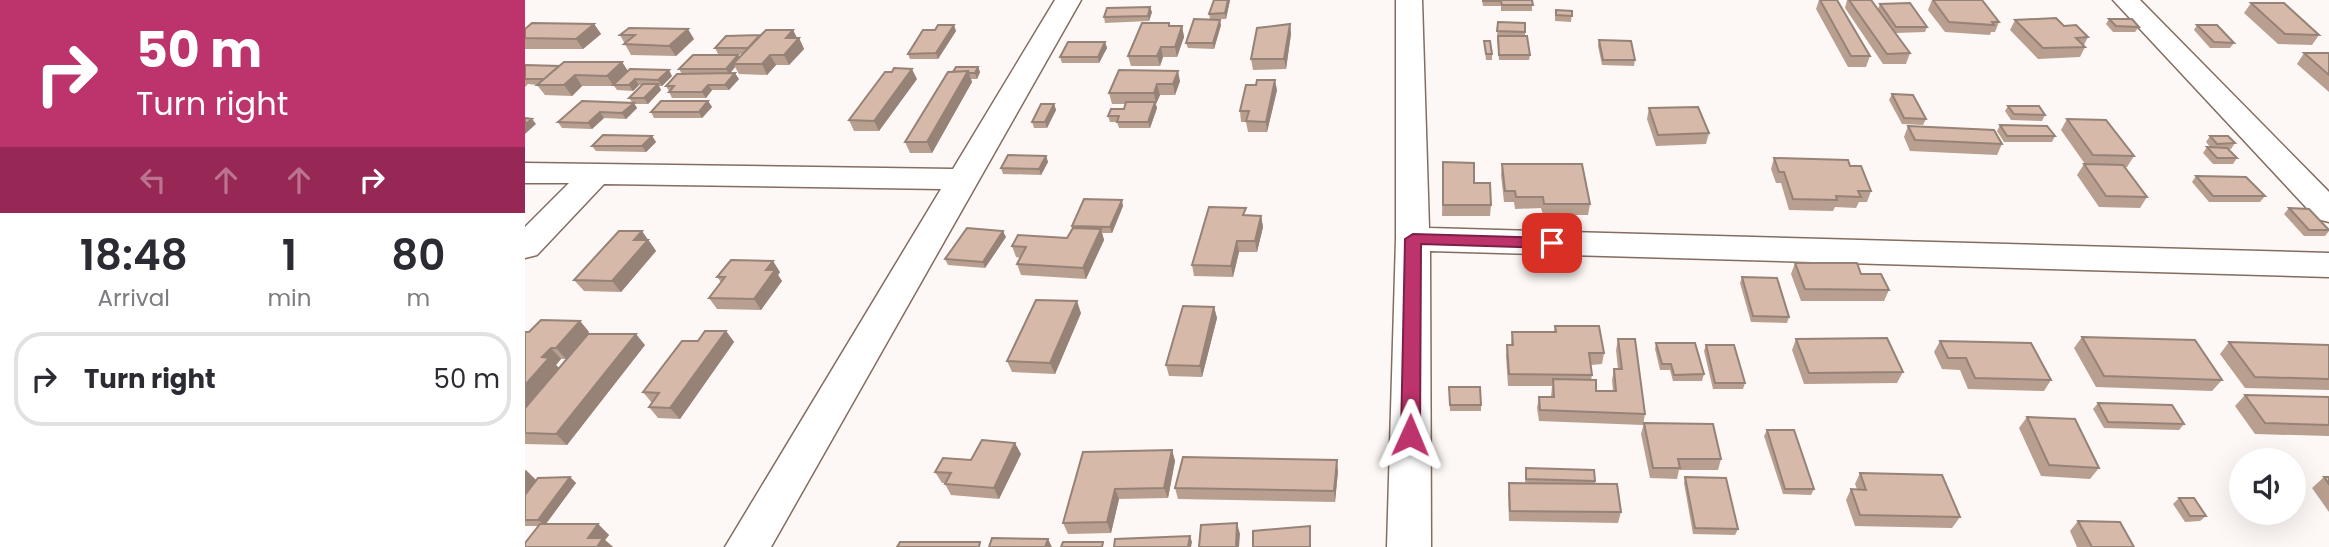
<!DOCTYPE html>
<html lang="en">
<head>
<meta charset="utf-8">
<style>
  body { margin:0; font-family:Poppins,sans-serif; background:#f7f7f7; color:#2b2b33; height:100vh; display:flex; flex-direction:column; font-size:26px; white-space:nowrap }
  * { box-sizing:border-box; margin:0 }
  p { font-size:23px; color:#7c7c81 }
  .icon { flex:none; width:38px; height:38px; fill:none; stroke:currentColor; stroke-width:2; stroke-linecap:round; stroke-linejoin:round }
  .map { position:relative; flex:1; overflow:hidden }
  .side { display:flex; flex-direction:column; background:#fff; width:525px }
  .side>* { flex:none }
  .guide { background:#bd336c; color:#fff; overflow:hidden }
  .fabs { position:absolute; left:1704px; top:448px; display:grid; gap:14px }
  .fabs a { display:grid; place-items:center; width:77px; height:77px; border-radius:50%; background:#fff; box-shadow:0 7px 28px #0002; font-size:35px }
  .pin { position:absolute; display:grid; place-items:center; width:60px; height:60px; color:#fff; margin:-30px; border-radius:14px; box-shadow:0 4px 10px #0006 }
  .me { position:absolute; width:77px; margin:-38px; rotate:1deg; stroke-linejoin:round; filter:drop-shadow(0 0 5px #0008) }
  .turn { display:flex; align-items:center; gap:24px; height:147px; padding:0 21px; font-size:32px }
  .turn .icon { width:91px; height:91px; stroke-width:2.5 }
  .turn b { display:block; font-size:49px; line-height:60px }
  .lanes { display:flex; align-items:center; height:66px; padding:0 21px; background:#0003; justify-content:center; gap:35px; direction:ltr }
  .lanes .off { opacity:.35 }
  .eta { display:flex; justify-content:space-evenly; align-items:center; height:119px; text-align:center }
  .eta b { font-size:42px; font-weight:600; line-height:49px }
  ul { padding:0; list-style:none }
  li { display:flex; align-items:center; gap:21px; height:94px; margin:0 14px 10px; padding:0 7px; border:4px solid #e1e1e2; border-radius:28px }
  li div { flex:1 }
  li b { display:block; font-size:26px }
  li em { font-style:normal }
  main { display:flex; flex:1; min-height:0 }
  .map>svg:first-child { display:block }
</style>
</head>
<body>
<main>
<section class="side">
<div class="guide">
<div class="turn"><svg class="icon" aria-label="right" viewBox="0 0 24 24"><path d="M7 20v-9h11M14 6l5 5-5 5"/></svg><div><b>50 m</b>Turn right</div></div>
<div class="lanes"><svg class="icon off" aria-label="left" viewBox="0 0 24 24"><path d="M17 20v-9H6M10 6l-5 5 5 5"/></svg><svg class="icon off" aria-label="ahead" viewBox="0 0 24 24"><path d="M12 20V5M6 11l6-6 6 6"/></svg><svg class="icon off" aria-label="ahead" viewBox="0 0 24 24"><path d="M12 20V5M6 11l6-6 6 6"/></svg><svg class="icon" aria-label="right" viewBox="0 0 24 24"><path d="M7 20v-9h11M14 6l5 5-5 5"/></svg></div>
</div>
<div class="eta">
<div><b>18:48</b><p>Arrival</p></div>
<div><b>1</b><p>min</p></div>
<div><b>80</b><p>m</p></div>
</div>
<ul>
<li><svg class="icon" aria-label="right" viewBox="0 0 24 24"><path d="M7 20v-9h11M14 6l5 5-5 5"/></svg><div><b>Turn right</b></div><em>50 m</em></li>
</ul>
</section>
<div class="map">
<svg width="1804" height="547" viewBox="0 0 1804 547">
  <rect width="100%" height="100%" fill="#fdf8f5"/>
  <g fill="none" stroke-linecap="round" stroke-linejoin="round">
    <defs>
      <path id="minor" d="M530,0h26l-310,547h-46l216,-358 -337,-5 -67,71 -12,3v-31l44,-44h-44v-20l428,6z
        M871,0h26l7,228 900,25v24l-899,-26 1,296h-44l9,-308z
        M1588,0h27l189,192v30l-12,-3z"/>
    </defs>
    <!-- minor casing -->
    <use href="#minor" stroke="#836d60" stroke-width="3"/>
    <!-- minor -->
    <use href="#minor" fill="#fff" fill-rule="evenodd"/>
  </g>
  <!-- wall -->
  <path fill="#b89f90" d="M689,0h16l-4,19h-16l-1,-5z
    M957,0h50v11h-31v-5h-18z
    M1294,0h18l33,56 -4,11h-18l-32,-58z
    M1322,0h24l7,9 2,-5 47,23 -2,5 -30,1 15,20 -4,11h-23l-38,-56z
    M1407,0h50l17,22 -4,10h-4l-1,3 -45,-3 -17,-22z
    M1726,3l68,32 -7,10 -34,-1 -34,-31z
    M1047,11l-1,11 -16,-1v-6z
    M627,12l-3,9 -44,2 -1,-6z
    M1584,19l30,8 -4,5h-22l-7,-8z
    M1490,20l49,6 24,11 -4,8 1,2 -5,10 -42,2 -28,-29z
    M973,22l27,1v13l5,19 -1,5h-30l-2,-23z
    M69,24l7,10 -18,15h-58v-20z
    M765,24l1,10 -5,35 -33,1 -2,-11z
    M696,25l-7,24 -26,-1 -2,-5z
    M1672,25l37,18 -4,5h-20l-16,-18z
    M645,26h12l2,11 -7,20h-14l-3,9h-29l-3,-10z
    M104,28l65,11 -18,17 -45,-1 -11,-20z
    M268,30l4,8h2l5,11 -15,16h-13l-9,10 -28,-1 -4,-7 -5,7 9,5 -10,11h-17l-6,8h-34l-3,-6v-1l-3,-5 16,-12 -3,-5 61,-12 3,-3h-25l-3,-6 45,-13z
    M410,30l21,1 -18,28h-28l-2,-5z
    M1074,40l36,20 -1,6 -32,-1 -4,-19z
    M959,41l8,13v6h-6z
    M580,42l2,6 -8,15h-37l-2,-6z
    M1779,53h25v39l-32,-28z
    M97,62l6,9 44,5 -10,10h-3l2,4 -13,14h-14l3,4 -11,11 -22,-1 -12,11 -30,-1 -4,-6 74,-20 -3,-4 13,-13h-3l-6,6 -16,-1 -3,-4h-32l-10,10 -27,-1 -8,-10 -9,-1 -3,3v-22l34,1z
    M453,67l2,5 -3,7h-6l1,3 -40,71h-22l-5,-11 48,-70z
    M594,70l61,11 -5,14h-15l-4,9 1,4 -7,20h-31l-2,-6h-7l-2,-6 16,-7 2,-5h-14l-3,-11z
    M392,79l-38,52h-25l-5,-11z
    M752,90l-10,42h-19l-2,-10h-5l-1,-11z
    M1367,94l34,25 -3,6 -21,-1 -13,-24z
    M183,101l4,6 -10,11h-48l-3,-6z
    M529,104l2,6 -9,18h-13l-2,-6z
    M1483,106l37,9 -3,6 -31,-1 -6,-9z
    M1124,108l60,25 -3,11 -50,2 -9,-27z
    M1542,119l67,37 -7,11h-3l23,30 -7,11 -41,-1 -22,-32 7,-11h1l-24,-34z
    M1475,125l55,11 -3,6h-48l-7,-11z
    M1383,126l94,18 -5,11 -87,-4 -6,-14z
    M127,136l4,6 -10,10 -50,-1 -4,-5z
    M1685,136l25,7 -4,6h-3l9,9 -4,6h-20l-10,-11 4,-6 4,1 -5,-6z
    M521,156l2,6 -7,13 -38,-1 -2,-6z
    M1249,158l76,8 21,25 -4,11h-8l-3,6 -21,-1 -2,4 -44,-1 -8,-27h-5l-5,-14z
    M918,162l31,21 17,22 -1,11h-48z
    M977,164l88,40 -2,11h-45l-2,-7 -26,1 -1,-7h-10l-3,-27z
    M1671,176l69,20 -5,6h-51l-17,-20z
    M598,206l-11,27h-10l2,7 -18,39 -65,-4 -4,-11 3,-6 -4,-1 -4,-11 55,-8 5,-10v-2z
    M1764,208l40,22v1l-4,5h-21l-20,-22z
    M722,216h14l2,11 -6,25h-18l-6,25 -39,-1 -2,-11z
    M481,237l-21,31 -37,-3 -3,-6z
    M125,242l6,9 -35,41 -37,-1 -10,-11z
    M1270,263l66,11 28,16 -5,11h-83l-10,-27z
    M255,272l-2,3 4,6 -21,29 -44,-1 -8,-11 12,-16 -4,-5z
    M1217,277l47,40 -2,6 -36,-1 -11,-39z
    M689,307l3,11 -15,59 -33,-1 -3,-11z
    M556,313l-26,61 -43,-2 -5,-11z
    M55,321l9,11 -23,27h-5l-5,6 3,3 86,-23 -78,100 -42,-1v-112z
    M1030,326l49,27 -2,11 -11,1 1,10 -1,5 5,11h17l-1,-11 2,-11h4l-2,-19 2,-11 27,75 -2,11 -104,-4 -2,-13 2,-11h12l1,-11h-44l-2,-30 1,-11h4l1,-13h42z
    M201,331l8,11 -54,77 -22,-1 -9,-11 3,-4 -9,-11 55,-51z
    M1557,337l140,43 -10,11 -116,-4 -22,-39z
    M1271,339l107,33 -6,11 -93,1 -12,-34z
    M1415,341l111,39 -7,11 -76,-2 -8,-19 -18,-1 -8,-17z
    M1704,342l100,3v45l-84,-2 -25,-34z
    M1131,343l48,31 -2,7h-29l-3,-11h-10l-5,-21z
    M1181,345l39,38 -2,6h-30l-9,-38z
    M924,387l32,18v6h-31z
    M1720,395l84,2v39l-74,-2 -20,-28z
    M1573,403l86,21 -5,6 -75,-2 -11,-19z
    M1502,417l72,51 -9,11 -49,-3 -22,-48z
    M1119,423l77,36 -3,11h-39l-2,9 -27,-1 -9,-44z
    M1242,430l47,59 -3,6 -28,-1 -19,-58z
    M647,450l3,11 -7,37 -49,1 -8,34 -43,1 -5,-11z
    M496,454l-22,45 -48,-4 -6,-11 1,-1h-4l-7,-11 36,-12z
    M1001,468l69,13v3l26,28 -3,11 -109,-2 -1,-28 1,-10h16z
    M0,470l11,10 34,-3 6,6 -30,41h52l11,11 -4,5 8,7h-88l13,-21h-13z
    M813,471l-3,31 -157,-3 -3,-11z
    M1335,473l100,44 -8,11 -97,-2 -9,-26 5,-11h6l-2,-5z
    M1160,477l53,52 -3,6 -42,-1 -9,-51z
    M1799,477h5v35l-17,-24z
    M1654,498l27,18 -6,5 -15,1 -12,-18z
    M1553,521l56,26h-57l-7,-16z"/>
  <!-- shaded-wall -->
  <path fill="#968276" d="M703,0h2l-4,19 -1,-6z
    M625,7l2,5 -3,9 -1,-5z
    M695,20l1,5 -7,24 -1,-6z
    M69,24l7,10 -18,15 -7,-10z
    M765,24l1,10 -5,35 -2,-10z
    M429,25l2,6 -18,28 -2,-6z
    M657,26l2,11 -7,20 -2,-10z
    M163,29l6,10 -18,17 -7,-10z
    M268,30l5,10 1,-2 5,11 -15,16 -5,-10 2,-17z
    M580,42l2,6 -8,15 -1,-6z
    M636,47l2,10 -3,9 -3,-10z
    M213,55l3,5 -8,4 2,3 -6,7 -3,-5z
    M245,55l6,10 -9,10 -5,-11z
    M97,62l7,11 -16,12 -6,-9z
    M453,67l2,5 -3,7 -2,-6z
    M387,69l5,10 -38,52 -5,-10z
    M144,70l3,6 -10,10 -4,-6z
    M443,71l4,11 -40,71 -5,-11z
    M653,71l2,10 -5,14 -2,-11z
    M210,73l4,6 -10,11 -4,-5z
    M50,75l7,11 -10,10 -8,-11z
    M110,79l4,6 -6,6 -4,-6z
    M750,80l2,10 -10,42 -1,-10z
    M133,84l3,6 -13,14 -4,-6z
    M632,84l3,11 -4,9 -2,-11z
    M183,85l4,5 -6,8 -4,-6z
    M183,101l4,6 -10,11 -3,-6z
    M630,102l2,6 -7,20 -2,-6z
    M109,103l3,5 -11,11 -4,-6z
    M529,104l2,6 -9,18 -2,-6z
    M75,112l4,6 -12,11 -4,-6z
    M7,119l4,5 -11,10v-10z
    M127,136l4,6 -10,10 -4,-6z
    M521,156l2,6 -7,13 -2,-6z
    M597,200l1,6 -11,27 -2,-6z
    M736,216l2,11 -6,25 -2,-11z
    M576,229l3,11 -18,39 -3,-11z
    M117,231l14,20 -35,41 -9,-11 22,-41z
    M478,231l3,6 -21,31 -2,-6z
    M712,241l2,11 -6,25 -2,-11z
    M248,261l7,11 -2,3 4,6 -21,29 -7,-11 12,-29z
    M552,301l4,12 -26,61 -5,-11z
    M689,307l3,11 -15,59 -2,-11z
    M55,321l9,11 -23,27 -10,-11z
    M201,331l8,11 -54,77 -10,-11z
    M111,334l9,11 -78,100 -11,-11z
    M26,348l10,11 -5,6 4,4 -35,40v-24l17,-28z
    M490,443l6,11 -22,45 -5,-11z
    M647,450l3,11 -7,37 -4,-10z
    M812,460l1,11 -3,31 -1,-11z
    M1,470l11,11 -12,14v-24z
    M45,477l6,6 -31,42 -7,-5z
    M590,489l4,10 -8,34 -4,-11z
    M712,523l3,11 -1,13h-3z
    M73,524l11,11 -4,5 8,7h-16l-9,-9z
    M665,536l2,6 -1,5h-3z
    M523,539l4,8h-7z"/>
  <!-- building -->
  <path fill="#d6b9a8" stroke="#968276" stroke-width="2" d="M689,0h14l-3,13 -16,1z
    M958,0h49l1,5h-31l-1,-4h-18z
    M1295,0h17l33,56h-19z
    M1324,0h22l39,53 -23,1z
    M1408,0h49l17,22h-7l2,3 -45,-3z
    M1385,3l17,24h-31l-16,-23z
    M1726,3h33l35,32 -34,-1z
    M625,7l-2,9 -44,1 3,-9z
    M1031,10l16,1v5l-16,-1z
    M1531,18l8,8 12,-1 12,12 -12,1 9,9 -42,1 -28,-28z
    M669,19l26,1 -7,23h-27z
    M1584,19h23l7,8 -23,-1z
    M973,22l27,1v9l-28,-1z
    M7,23l62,1 -18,15 -51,-1v-9z
    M617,23h27v3h13l-7,21h-14l-4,9h-29z
    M765,24l-6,35h-33l6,-31z
    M413,25h16l-18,28 -28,1 15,-24h12z
    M1672,25h20l17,18 -20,-1z
    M104,28l59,1 -19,17 -45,-2 11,-9h-15z
    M241,30h27l-7,8h13l-15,17h-14l-8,9h-29z
    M235,35l-12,13h-33l11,-12z
    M973,36h29l3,19h-31z
    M1074,40l32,1 4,19h-32z
    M959,41h6l2,13h-6z
    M543,42h37l-7,15h-38z
    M1779,53h25v22z
    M168,55h45l-12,14h-47z
    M39,62h58l-15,14 -32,-1 -11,10h-27z
    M0,65l34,1 -15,13h-19z
    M431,67h22l-3,6h-6l-1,-2 -15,1z
    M369,68l18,1 -38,52 -25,-1 36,-48h7z
    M105,69l39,1 -11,10 -23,-1 -6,6h-16z
    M594,70l59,1 -5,13h-16l-3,9h-45z
    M443,71l-41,71h-22l43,-70z
    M210,73l-10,12h-17l-6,7h-33l5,-6h-8l11,-12z
    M732,80h18l-9,42 -20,-1 3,-10h-9l6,-26h10z
    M118,84h15l-14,14h-15z
    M1367,94l21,1 13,24 -22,-1z
    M57,101l52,2 -12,10 -22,-1 -12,11 -30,-1z
    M136,101h47l-9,11h-48z
    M601,102h29l-7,20h-31l2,-6h-11l3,-7h13z
    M516,104h13l-9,18h-13z
    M1483,106h31l6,9 -31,-1z
    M1173,107l11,26 -51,2 -9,-27z
    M0,118l7,1 -7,5z
    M1542,119l39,1 28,36 -41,-1z
    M1475,125l47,1 8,10h-48z
    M1383,126l86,4 8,14 -87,-4z
    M78,135l49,1 -10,10h-50z
    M1685,136h18l7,7 -18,1z
    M1682,147l20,1 10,10h-20z
    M483,155l38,1 -7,13 -38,-1z
    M1249,158l74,2 2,6h11l10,25h-13l3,6 -25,-1 1,4 -44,-1 -9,-27h-5z
    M918,162l31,1v20h16l1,22h-48z
    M977,164h80l8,40h-46l-1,-7h-27l-1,-6h-10z
    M1559,164l39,1 24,32 -41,-1z
    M1671,176l50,1 19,19h-52z
    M559,199l38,1 -12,27 -38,-1z
    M684,207l37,1 -3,7 18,1 -6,25h-18l-6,25 -39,-1z
    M1764,208l20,1 20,21h-20z
    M442,228l36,3 -20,31 -38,-3z
    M548,228l28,1 -18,39 -66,-4 9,-17 -14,-1 6,-11 49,3z
    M94,231h23l-8,9h14l-36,41 -38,-1z
    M206,260l42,1 -7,9h9l-21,29 -45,-1 16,-21h-8z
    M1270,263h62l4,11h20l8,16 -84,-1z
    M1217,277l35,1 12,39 -36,-1z
    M511,300l41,1 -27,62 -43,-2z
    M658,306l31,1 -14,59 -34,-1z
    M16,320l39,1 -24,27h-5l-9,9 7,1 -24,27v-53h4z
    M1030,326h44l5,27h-15l3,22 -83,-1 -2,-29h6l-1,-13h44z
    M180,331h21l-56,77 -21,-1 10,-14 -16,-1 39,-51h16z
    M63,334h48l-80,100 -31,-1v-25z
    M1557,337l113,3 27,40 -118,-4z
    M1362,338l16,34 -94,1 -13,-34z
    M1093,339h17l10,75 -105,-4 -1,-13h15l-1,-18 43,1v11h20l-2,-22h8z
    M1415,341l91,2 20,37 -76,-2 -9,-20h-18z
    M1704,342l100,3v34l-74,-2z
    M1131,343h39l9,31 -30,1 -3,-11h-9z
    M1181,345h28l11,38h-30z
    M924,387h31l1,18h-31z
    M1720,395l84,2v28l-64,-2z
    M1573,403l74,2 12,19 -76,-2z
    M1502,417l48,2 24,49 -50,-3z
    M1119,423l69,1 8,35h-43l2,9h-27z
    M1242,430h27l20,59h-29z
    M457,440l33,3 -21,45 -49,-4 6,-11 -16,-1 8,-14 28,2z
    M647,450l-8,38 -49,1 -8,33 -44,1 20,-71z
    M658,457l154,3 -3,31 -159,-3z
    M1001,468l68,2 1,11 -69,-2z
    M1335,473l82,2 18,42 -100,-2 -9,-26 15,1z
    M45,477l-32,43h-13v-25l13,-17z
    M1160,477l41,1 12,51 -43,-1z
    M1799,477h5v7z
    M984,483l108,1 4,28 -111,-1z
    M1654,498h15l12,18h-16z
    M1553,521l42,1 14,25h-42z
    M712,523l-1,24h-37l2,-22z
    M15,524h58l-10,14h15l-6,9h-72v-4z
    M785,526v21h-57v-16z
    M665,536l-2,11h-74l1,-8z
    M467,538l56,1 -3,8h-56z
    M375,542h80l-1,5h-82z
    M538,542h40l-1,5h-41z"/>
  <!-- route -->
  <path fill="#bd336c" stroke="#7b2146" stroke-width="2" d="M888,234l139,4 8,5 -8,5 -131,-4 -1,191 -3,5 -7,3 -6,-3 -3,-5 4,-196z"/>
</svg>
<div class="fabs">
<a><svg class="icon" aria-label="sound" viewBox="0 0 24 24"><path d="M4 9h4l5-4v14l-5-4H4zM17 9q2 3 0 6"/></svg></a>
</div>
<div class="pin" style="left:1027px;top:243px;background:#d93025"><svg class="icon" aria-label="arrive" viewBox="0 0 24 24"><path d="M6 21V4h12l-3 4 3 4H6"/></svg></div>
<svg class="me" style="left:885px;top:435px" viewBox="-20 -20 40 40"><path d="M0-17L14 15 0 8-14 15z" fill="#bd336c" stroke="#fff" stroke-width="4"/></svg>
</div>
</main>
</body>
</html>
